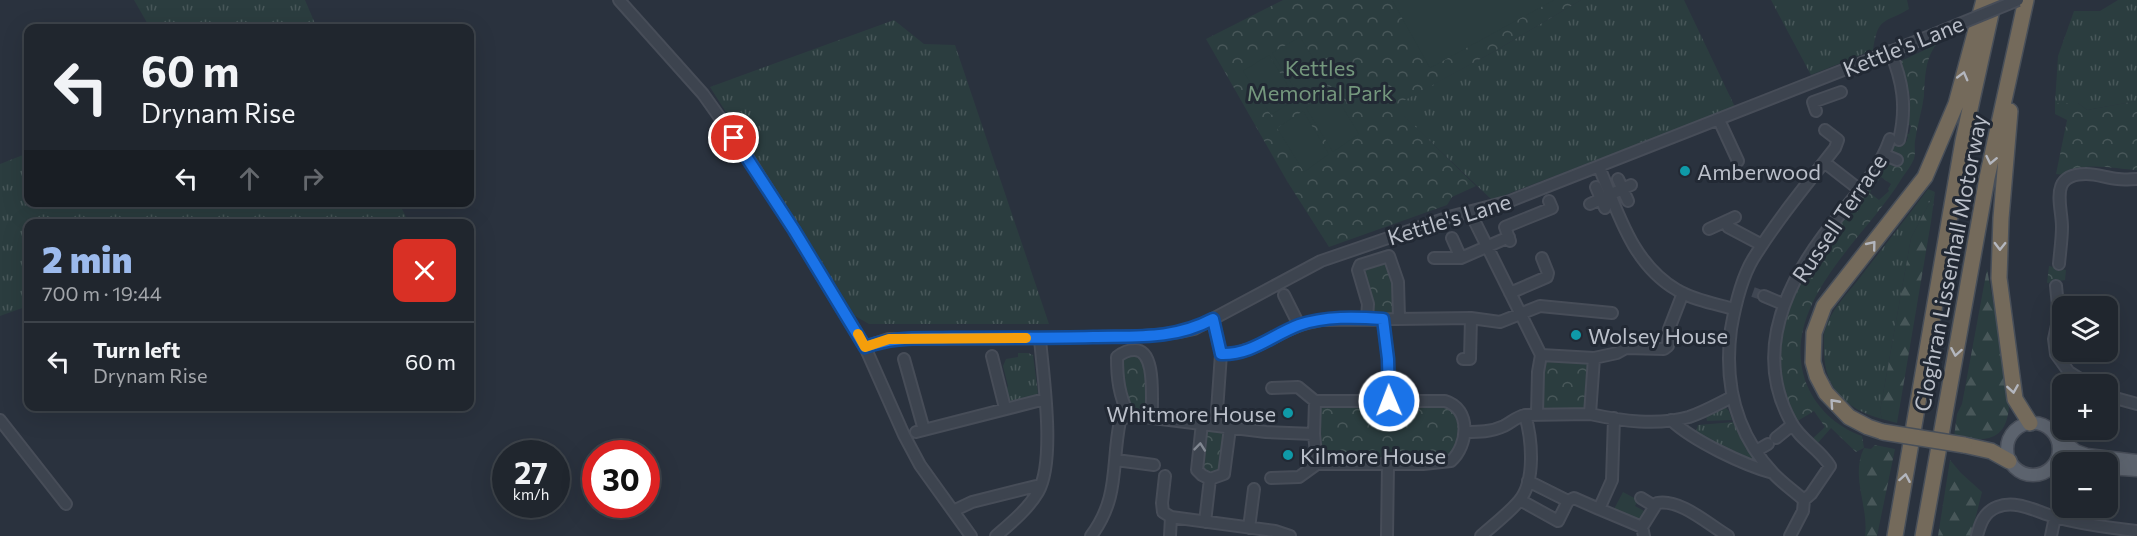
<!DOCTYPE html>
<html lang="en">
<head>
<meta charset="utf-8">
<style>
  body { margin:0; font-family:Commissioner,sans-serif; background:#2d323a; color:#f1f3f6; height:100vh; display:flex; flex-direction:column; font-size:22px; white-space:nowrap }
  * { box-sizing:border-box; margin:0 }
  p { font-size:20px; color:#a2a5aa }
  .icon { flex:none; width:33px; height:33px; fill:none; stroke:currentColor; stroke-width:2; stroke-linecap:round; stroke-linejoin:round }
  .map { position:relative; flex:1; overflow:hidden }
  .panel { position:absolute; left:24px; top:219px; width:450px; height:192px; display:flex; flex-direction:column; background:#20262e; border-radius:12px; box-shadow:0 6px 24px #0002,0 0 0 2px #3d434a }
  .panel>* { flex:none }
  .top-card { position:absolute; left:24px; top:24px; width:450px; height:183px; border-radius:12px; box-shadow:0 6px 24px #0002,0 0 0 2px #3d434a; background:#20262e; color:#f1f3f6; overflow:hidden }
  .tools { position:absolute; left:2052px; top:296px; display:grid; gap:12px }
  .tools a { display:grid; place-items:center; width:66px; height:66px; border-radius:12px; background:#20262e; box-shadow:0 6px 24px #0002,0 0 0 2px #3d434a; font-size:30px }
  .speed { position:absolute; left:492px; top:440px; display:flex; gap:12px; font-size:30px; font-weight:700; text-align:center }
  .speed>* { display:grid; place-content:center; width:78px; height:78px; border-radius:50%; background:#20262e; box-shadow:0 6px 24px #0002,0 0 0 2px #3d434a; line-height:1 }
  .speed small { font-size:15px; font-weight:400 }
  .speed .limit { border:9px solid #d22; background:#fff; color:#111 }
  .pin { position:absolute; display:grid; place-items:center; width:51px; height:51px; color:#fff; margin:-26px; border:3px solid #fff; border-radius:50%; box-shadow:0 2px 6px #0007 }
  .me { position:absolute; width:66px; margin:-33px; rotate:359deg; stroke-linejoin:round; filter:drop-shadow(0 0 4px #0008) }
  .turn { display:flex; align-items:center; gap:21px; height:126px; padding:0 18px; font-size:27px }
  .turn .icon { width:78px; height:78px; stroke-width:2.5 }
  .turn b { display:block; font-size:42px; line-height:51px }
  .lanes { display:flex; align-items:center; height:57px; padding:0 18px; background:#0003; justify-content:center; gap:30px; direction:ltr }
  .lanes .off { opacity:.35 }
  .round { display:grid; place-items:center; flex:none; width:63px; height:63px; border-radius:12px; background:#2d323a }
  .headline { display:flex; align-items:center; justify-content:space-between; height:102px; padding:0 18px }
  h1 { font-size:36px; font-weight:800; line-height:45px; color:#9cbaec }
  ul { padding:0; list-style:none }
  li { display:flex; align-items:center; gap:18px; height:78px; padding:0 18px; border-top:2px solid #3d434a }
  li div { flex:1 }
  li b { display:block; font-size:22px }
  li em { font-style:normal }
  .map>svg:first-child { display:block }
</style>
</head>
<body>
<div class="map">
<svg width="2137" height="536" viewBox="0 0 2137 536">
  <defs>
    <pattern id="grass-tufts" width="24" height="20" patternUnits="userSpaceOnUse" patternTransform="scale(1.5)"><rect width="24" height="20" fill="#2b3d3f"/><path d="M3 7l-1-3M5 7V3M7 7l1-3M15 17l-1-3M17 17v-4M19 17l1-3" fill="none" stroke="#485759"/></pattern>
    <pattern id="forest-firs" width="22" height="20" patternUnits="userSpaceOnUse" patternTransform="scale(1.5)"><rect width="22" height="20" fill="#2b3d3f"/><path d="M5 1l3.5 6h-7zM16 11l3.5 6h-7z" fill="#485759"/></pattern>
    <pattern id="park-crowns" width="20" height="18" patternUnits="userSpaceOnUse" patternTransform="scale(1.5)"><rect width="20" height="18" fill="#2b3d3f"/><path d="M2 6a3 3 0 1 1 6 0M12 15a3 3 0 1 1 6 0" fill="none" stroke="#485759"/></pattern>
  </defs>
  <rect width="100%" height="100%" fill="#2a323e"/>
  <!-- grass -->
  <path fill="url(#grass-tufts)" d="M134,0h171l12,28h-167z
    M1581,0h103l51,107 -243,93 -99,-94 102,-55z
    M1771,0h136l2,9c-25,15 -31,7 -36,41l-62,25z
    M2118,0h19v101l-50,9 -9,-7h-23l3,-47 16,-45h26z
    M894,20l30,24 31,1 94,279h-180l-14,-8 -145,-229z
    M28,153v49l371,1 10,20 -381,1v82l-28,10v-152z
    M1928,189l7,3 -24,46 -31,173 2,8c-37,-10 -59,-32 -58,-71 0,-6 -1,-13 1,-18 5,-19 22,-36 33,-50 23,-30 47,-60 70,-91z
    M1018,353h10l5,2 5,38 -4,4 -22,5h-2l-4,-13 2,-3 -5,-20 3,-7 12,-2z
    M1724,406l5,5 3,9 -25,1 -1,-6z
    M1734,422l12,27 1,-1 10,14 -4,1 -57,-31 2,-7z
    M1623,492l15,8 -3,6 11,6 -4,6 -9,1 -20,-8z"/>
  <!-- forest -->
  <path fill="url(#forest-firs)" d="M1935,192l-4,30 -34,201 -15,-4 -2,-8 31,-173z
    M1987,269l12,66 10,72c-3,37 -27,34 -55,30l3,-23 5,-10z
    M1875,445l20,4 -18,87h-12c4,-30 -15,-59 -1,-88l7,1z
    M1950,460l11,13 21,19 -11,44h-33z"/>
  <!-- park -->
  <path fill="url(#park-crowns)" d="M1283,0h298l-86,51 -101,55 82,80 -24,11 -5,8 -118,42 -42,-66 -81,-142z
    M1937,44c-12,13 -12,35 -13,52 -2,15 -7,30 -9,45 -1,6 1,12 -1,18 -3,7 -8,13 -12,19 -36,60 -122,124 -97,202 9,26 31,47 57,56l2,12 -8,4 -25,-24 -15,17 -5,-5 14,-13 -11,-16 -18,11c-10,-18 -15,-35 -16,-57 -5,-71 45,-125 87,-177l5,-1 -2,6 9,7 10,-9 -1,-2 3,-5 -10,-7 -3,4 -1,-5 8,-12 12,1 2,-8 -8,-4 2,-10 5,2 5,-4 3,1 2,-5 -4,-2v-2l5,1 2,-8 -5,-4 4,-5v-23l-3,-3 -8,-29z
    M2137,101v69c-22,-1 -55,-10 -73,5l-8,-1 11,-54 -12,-6v-11h23l9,7z
    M1382,261l6,2 5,16 2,29 -2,5 -18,1 -3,-3 -11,-42z
    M2049,266l17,4 -1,10 -18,3z
    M1135,355l9,3 3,7 1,41 -6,6h-7l-6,-5 -7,-34v-11l4,-4z
    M1547,359l38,2 4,4 -3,42 -3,3h-37c-8,-11 -5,-39 1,-51z
    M1325,405l119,1 12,7 3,14 -1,19 -3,5 -12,9 -122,-1 -2,-3 -1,-44z
    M1732,423l6,13 -6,6 -7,-10 -1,-8z
    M1210,430l13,3 2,4 -4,32 -4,4h-11l-4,-4 4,-36z"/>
  <!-- garden -->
  <path fill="#2b3d3f" d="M1392,0h162l-124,68z
    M1300,37l27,44 -27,16 -28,-44z
    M1269,55l27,44 -25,16 -28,-44z
    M1332,90l27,44 -26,18 -27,-44z
    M1303,111l26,43 -25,18 -27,-44z"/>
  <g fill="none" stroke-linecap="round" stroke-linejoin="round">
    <!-- minor-tunnel -->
    <path stroke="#404753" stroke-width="10" stroke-dasharray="10 5" stroke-linecap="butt" d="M1753,292l11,4"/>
    <defs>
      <path id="minor" d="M619,0l84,94 42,59 49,77 71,117 39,88 16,30 51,71
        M1890,51c13,30 17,57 9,89
        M1816,111l-3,-9 28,-10
        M1719,120l19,41
        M1885,155l12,5
        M1824,162l36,28
        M1599,167c19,45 33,97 78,123 16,10 39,14 57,19
        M1618,179l10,22
        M1596,187l9,21
        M1590,204l41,-19
        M1470,212l71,143
        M1726,222l2,5 34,18
        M1709,229l26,-12
        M1452,238l9,20
        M1510,241l-5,-14 47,-19 -3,-7
        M1434,258h27l48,-21
        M2059,264c1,-12 3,-25 3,-37 0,-22 -14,-53 24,-53 11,0 21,4 32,5 6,1 13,0 19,0
        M2056,286l3,30 -5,23 2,15 13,18 19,12
        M1510,293l37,-16 1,-4 -6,-15
        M1284,295l15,30
        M1764,296l19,8
        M1367,318l1,-14 -10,-34 2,-5 29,-9 9,26 1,36
        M1213,319l8,35 -5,71
        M1383,319l5,40 1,42
        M865,347l24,-8c65,-1 130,0 194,-2 38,-1 74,1 111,-8l127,-68 128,-44 61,-16 425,-167
        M1221,354c30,1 50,-18 77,-28 7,-3 15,-4 23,-6l150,-2 29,4 40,-16 72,7
        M992,356l13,52
        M1594,358l23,-5 9,-5 38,1 4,-3 1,-17 14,-36
        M904,359l20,71
        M1463,359h7l1,-41
        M1272,388l26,-1 17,14
        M2108,396l29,8
        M1315,401h130c27,8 23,45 6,60l-28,3h-106
        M1315,401l-1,33 3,30
        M1590,414c32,7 67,12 99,3 15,-5 29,-13 43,-20
        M1129,415l137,17 48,2
        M1129,415c-10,-19 -12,-37 -12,-58 5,-4 10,-7 17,-7 23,-1 17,50 18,66
        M0,420l66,84
        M1671,420c22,21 73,45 102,53
        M1202,423l-5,47 5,5 8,4 14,-5 6,-46
        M916,432l129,-33
        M1465,432c14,0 26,0 39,-6 8,-4 12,-9 21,-11
        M1776,438l16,-13
        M1756,451l12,-7
        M1116,460l38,5
        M1165,476l-3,27 1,9 8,5
        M1271,478l28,-1 18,-13
        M1641,498l13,8
        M1520,500l38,21 10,-20 -40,-20
        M1804,500l7,-6 19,-28c-10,-17 -30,-26 -39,-44 -36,-65 -9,-131 32,-186 23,-32 54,-59 67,-97
        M1568,501l6,-3 25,11 13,-29 2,-62
        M1599,509l43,18 2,9
        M953,511l19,-9 64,-16 4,1
        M1205,522l5,-43
        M1642,527l15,-24c23,-5 52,22 71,33
        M1249,528l5,-39
        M996,536c15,-13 32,-27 42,-44 18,-31 5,-117 2,-153
        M1091,536c29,-39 20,-71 29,-115l9,-6
        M1170,536l1,-19 104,14 15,5
        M1387,536l1,-72
        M1481,536c12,-11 27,-22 38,-35 17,-20 13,-62 6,-86l65,-1 4,-56 -53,-3 -3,17 -1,42
        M1790,536l13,-25 1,-11c-10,-9 -22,-17 -31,-27 -38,-41 -49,-91 -42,-144 4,-23 10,-50 22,-70 24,-39 54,-75 82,-111l3,-8 -13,-10
        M1977,536c3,-12 7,-24 20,-29 19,-8 40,5 58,10 26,7 55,11 82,14
        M2051,536l4,-19"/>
      <path id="major" d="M2007 449a26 26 0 1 1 52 0a26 26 0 1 1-52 0Z
        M2055,434l21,17 11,4 50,6
        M2108,468l29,2"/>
      <path id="highway" d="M2010,111l-9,107 -2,60 16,121 15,24
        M1883,432l-15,-5 -19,-10 -23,-24 -9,-17 -4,-14 1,-29 10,-27 101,-129 31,-73 28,-104
        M1964,445l27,6 18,10
        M1895,536l68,-395 31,-141
        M1923,536l64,-358 39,-178"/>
    </defs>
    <!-- minor casing -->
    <use href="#minor" stroke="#474d58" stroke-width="14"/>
    <!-- major casing -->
    <use href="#major" stroke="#474d58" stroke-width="15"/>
    <!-- highway casing -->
    <use href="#highway" stroke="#484f59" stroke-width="18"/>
    <!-- minor -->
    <use href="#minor" stroke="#3d444f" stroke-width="10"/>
    <!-- major -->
    <use href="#major" stroke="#5c636e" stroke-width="12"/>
    <!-- highway -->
    <use href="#highway" stroke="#746a5b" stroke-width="15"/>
    <defs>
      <path id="minor-bridge" d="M1935,34l83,-34"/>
      <path id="highway-bridge" d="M1883,432l81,13"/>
    </defs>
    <!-- minor-bridge casing -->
    <use href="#minor-bridge" stroke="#474d58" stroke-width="14" stroke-linecap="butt"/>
    <!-- highway-bridge casing -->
    <use href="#highway-bridge" stroke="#484f59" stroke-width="18" stroke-linecap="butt"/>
    <!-- minor-bridge -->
    <use href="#minor-bridge" stroke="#3d444f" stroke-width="10"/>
    <!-- highway-bridge -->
    <use href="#highway-bridge" stroke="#746a5b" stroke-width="15"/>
  </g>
  <!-- one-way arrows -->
  <defs><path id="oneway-chevron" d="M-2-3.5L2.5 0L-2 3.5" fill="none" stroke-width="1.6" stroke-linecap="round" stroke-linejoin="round" transform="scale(1.5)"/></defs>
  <g stroke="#b3b6be">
    <use href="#oneway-chevron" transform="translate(1963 76) rotate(-75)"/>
    <use href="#oneway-chevron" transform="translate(1991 160) rotate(102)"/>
    <use href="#oneway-chevron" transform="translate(1872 245) rotate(-51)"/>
    <use href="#oneway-chevron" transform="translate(2000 246) rotate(91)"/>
    <use href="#oneway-chevron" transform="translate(1956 352) rotate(100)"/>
    <use href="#oneway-chevron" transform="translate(2013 389) rotate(81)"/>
    <use href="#oneway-chevron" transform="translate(1834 403) rotate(-132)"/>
    <use href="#oneway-chevron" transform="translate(1905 478) rotate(-80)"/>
  </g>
  <use stroke="#828892" href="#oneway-chevron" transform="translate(1200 447) rotate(-84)"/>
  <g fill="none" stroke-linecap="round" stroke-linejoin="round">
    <defs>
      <path id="route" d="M734,138l60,92 71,117c31,-11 54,-8 86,-9 47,0 94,0 142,-1 43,-1 80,3 120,-18l8,35c31,1 51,-19 78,-29 26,-9 57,-8 84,-6l5,40 1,42"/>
    </defs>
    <!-- route casing -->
    <use href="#route" stroke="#114b97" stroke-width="15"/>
    <!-- route -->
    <use href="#route" stroke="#1a73e8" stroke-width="10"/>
    <!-- slow -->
    <path stroke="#f59e0b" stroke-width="10" d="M858,334l7,13 24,-8 137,-1"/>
  </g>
  <!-- markers -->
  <g fill="#0f9aa8" stroke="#222934" stroke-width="2">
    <circle cx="1685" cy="171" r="6"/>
    <circle cx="1576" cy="335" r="6"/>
    <circle cx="1288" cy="413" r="6"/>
    <circle cx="1288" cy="455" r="6"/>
  </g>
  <g text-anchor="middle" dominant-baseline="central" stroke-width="6" stroke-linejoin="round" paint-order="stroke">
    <!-- street labels -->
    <g font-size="22" fill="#babfc9" stroke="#222934">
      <text transform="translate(1903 46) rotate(-22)">Kettle's Lane</text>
      <text transform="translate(1839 218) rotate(-56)">Russell Terrace</text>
      <text transform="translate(1449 219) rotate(-17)">Kettle's Lane</text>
      <text transform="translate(1950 263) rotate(-79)">Cloghran Lissenhall Motorway</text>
    </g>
    <!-- park labels -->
    <g font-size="22" fill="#74977d" stroke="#222934">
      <text x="1320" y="67">Kettles<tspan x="1320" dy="25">Memorial Park</tspan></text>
    </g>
    <!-- poi labels -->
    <g font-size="22" fill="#babfc9" stroke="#222934" text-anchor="start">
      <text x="1697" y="171">Amberwood</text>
      <text x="1588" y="335">Wolsey House</text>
      <text x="1276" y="413" text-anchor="end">Whitmore House</text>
      <text x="1300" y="455">Kilmore House</text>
    </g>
  </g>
</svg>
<div class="tools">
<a><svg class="icon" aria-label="layers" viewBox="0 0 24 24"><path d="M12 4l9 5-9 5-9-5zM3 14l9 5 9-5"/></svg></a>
<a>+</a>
<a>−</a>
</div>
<div class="speed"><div>27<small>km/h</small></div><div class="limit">30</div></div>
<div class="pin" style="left:734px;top:138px;background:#d93025"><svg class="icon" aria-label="arrive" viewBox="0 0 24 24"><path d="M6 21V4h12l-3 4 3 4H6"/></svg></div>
<svg class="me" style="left:1389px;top:401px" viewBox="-20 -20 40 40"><circle r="17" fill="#1a73e8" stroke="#fff" stroke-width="3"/><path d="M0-11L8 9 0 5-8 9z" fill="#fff"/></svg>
<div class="top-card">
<div class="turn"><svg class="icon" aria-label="left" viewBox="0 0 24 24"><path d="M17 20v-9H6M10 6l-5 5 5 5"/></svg><div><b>60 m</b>Drynam Rise</div></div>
<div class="lanes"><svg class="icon" aria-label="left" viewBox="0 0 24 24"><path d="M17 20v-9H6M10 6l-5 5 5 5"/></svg><svg class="icon off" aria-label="ahead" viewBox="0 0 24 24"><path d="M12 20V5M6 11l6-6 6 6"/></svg><svg class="icon off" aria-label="right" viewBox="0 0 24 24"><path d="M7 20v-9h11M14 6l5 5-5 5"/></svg></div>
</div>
<section class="panel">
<div class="headline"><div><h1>2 min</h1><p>700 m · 19:44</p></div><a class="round" style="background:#d93025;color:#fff"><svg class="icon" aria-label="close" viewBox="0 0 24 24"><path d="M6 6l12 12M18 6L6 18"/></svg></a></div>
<ul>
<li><svg class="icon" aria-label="left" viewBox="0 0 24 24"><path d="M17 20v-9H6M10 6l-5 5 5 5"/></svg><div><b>Turn left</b><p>Drynam Rise</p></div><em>60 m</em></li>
</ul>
</section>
</div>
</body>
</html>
